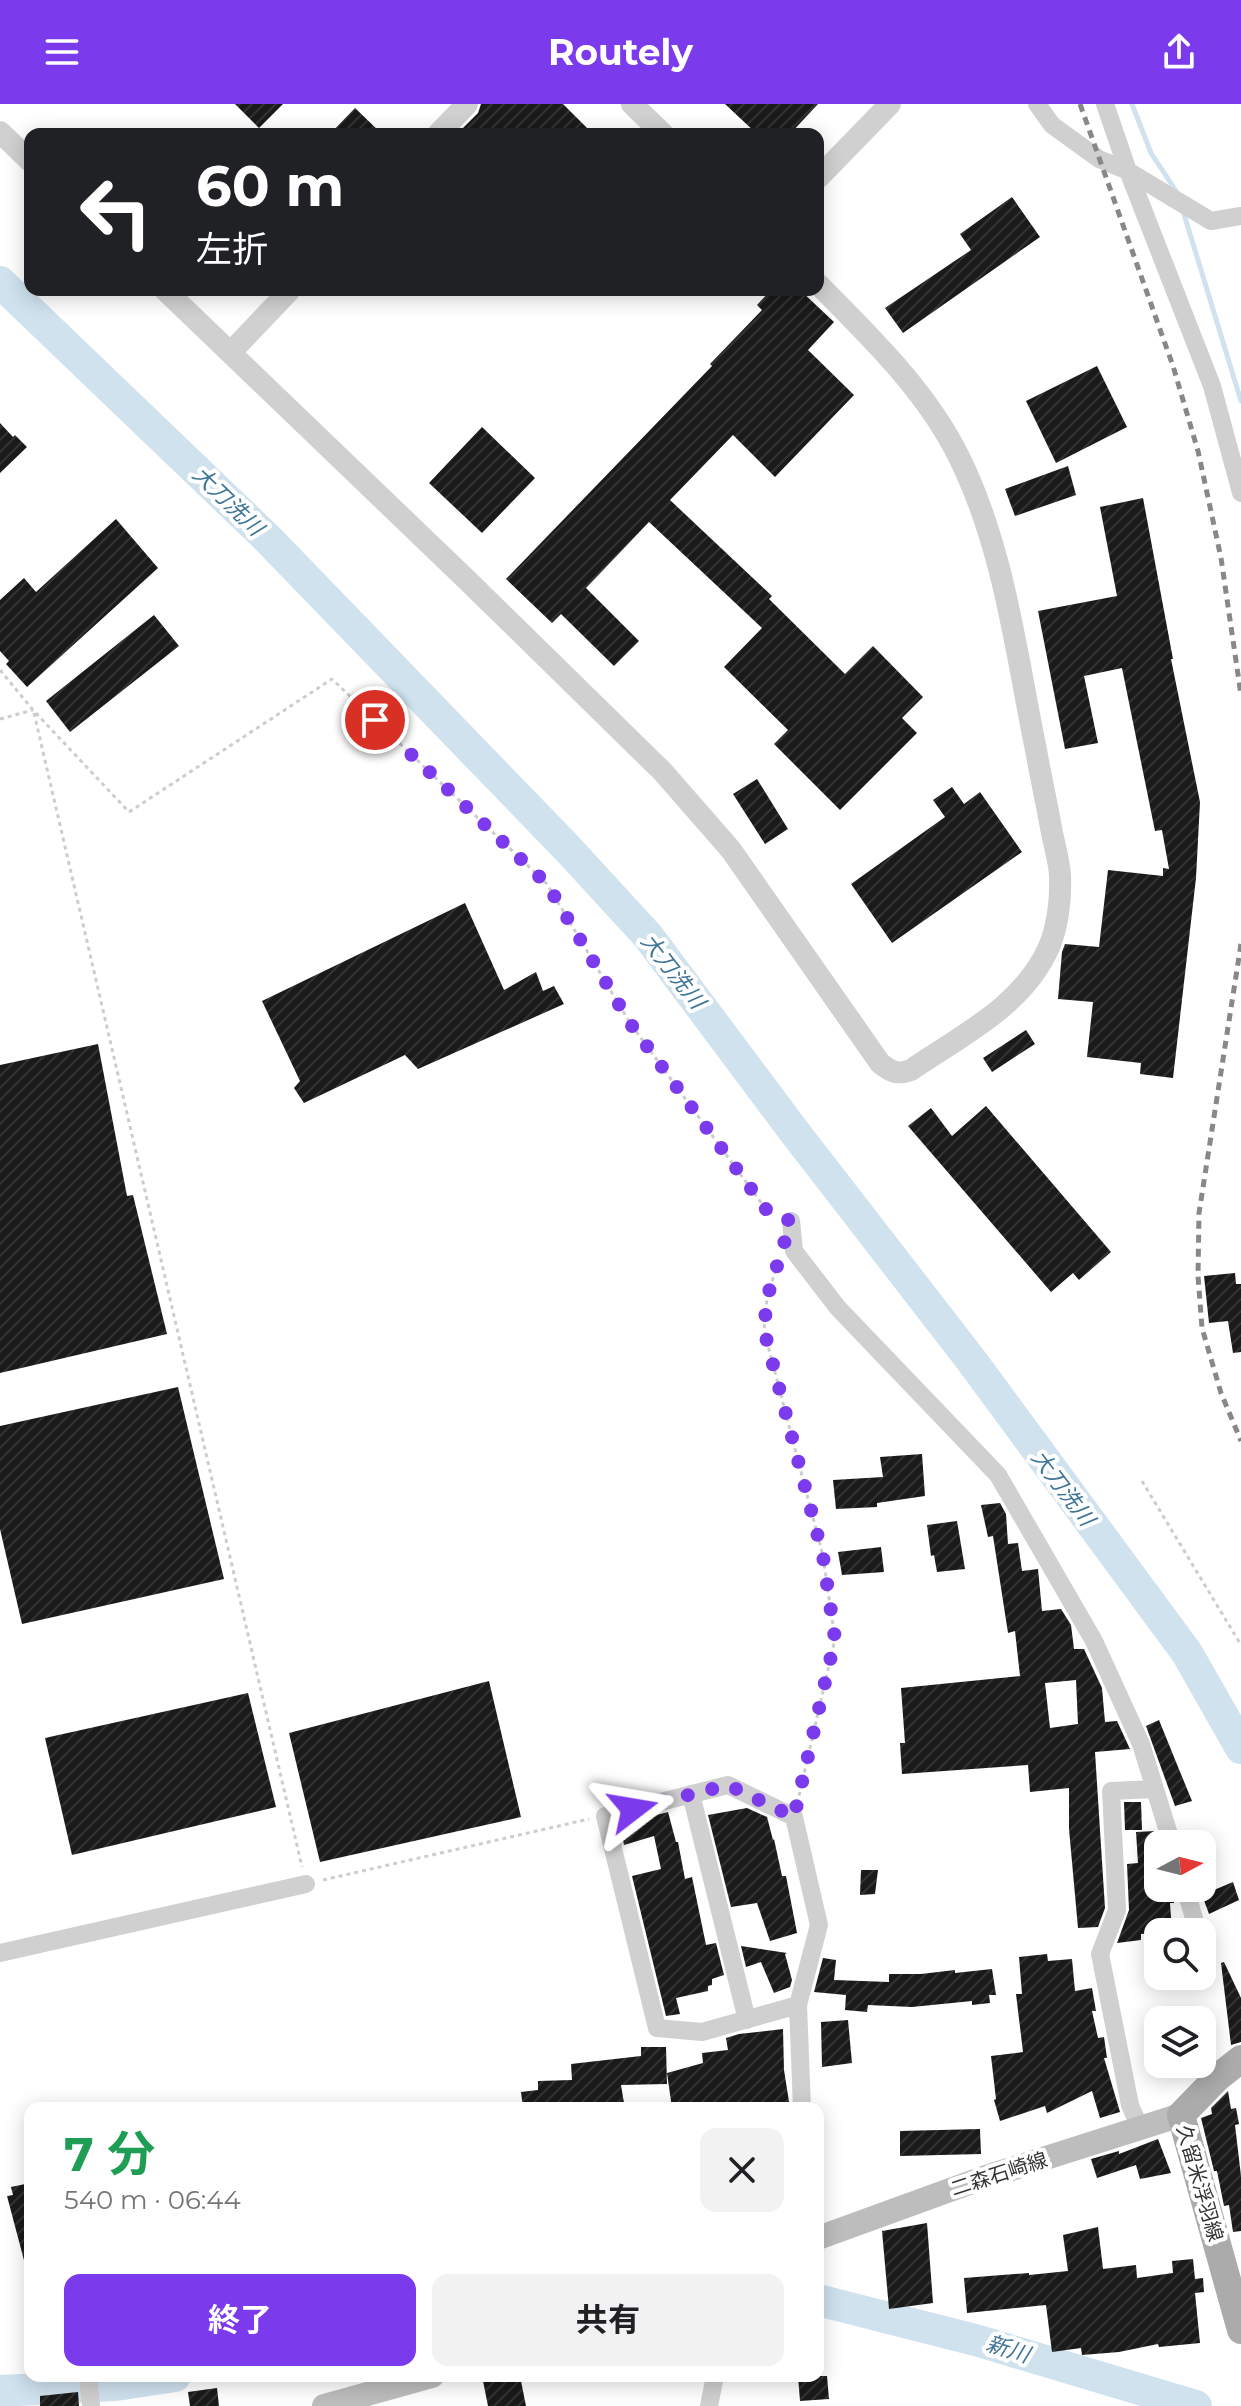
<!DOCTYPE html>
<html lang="ja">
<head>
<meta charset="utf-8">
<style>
  body { margin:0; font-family:Montserrat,"Noto Sans JP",sans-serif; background:#f2f2f2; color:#202124; height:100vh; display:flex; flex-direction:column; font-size:30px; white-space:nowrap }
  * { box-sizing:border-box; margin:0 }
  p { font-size:26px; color:#757577 }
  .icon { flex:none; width:44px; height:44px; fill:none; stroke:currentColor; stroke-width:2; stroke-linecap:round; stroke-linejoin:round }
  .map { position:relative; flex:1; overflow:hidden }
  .drawer { position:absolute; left:24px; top:1998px; width:800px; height:280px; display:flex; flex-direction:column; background:#fff; border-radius:16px; box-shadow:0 4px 20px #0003 }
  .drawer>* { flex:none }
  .guide { position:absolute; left:24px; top:24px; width:800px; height:168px; border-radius:16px; box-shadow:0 4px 20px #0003; background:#202124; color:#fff; overflow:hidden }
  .needle { width:52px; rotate:83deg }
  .buttons { position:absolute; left:1144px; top:1726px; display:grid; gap:16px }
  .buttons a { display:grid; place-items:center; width:72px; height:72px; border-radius:16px; background:#fff; box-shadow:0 4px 20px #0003; font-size:40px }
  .pin { position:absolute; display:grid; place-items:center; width:68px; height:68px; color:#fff; margin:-34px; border:4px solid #fff; border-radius:50%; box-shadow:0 2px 8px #0007 }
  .me { position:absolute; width:88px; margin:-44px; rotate:76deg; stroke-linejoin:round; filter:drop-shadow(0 0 6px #0008) }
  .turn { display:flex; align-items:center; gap:28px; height:168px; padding:0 40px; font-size:36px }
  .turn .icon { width:104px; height:104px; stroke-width:2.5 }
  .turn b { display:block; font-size:56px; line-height:68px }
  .round { display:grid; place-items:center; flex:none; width:84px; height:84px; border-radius:16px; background:#f2f2f2 }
  .head { display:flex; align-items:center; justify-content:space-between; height:136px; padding:0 40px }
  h1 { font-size:48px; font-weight:700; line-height:60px; color:#1e9e55 }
  .cta { display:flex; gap:16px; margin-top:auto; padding:16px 40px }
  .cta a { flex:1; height:92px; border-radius:16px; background:#7c3aed; color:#fff; font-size:32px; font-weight:700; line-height:92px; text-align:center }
  .cta a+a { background:#f2f2f2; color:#202124 }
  header { display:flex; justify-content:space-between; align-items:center; height:104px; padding:0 40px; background:#7c3aed; color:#fff; font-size:36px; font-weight:700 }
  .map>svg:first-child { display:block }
</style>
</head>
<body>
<header><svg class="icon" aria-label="menu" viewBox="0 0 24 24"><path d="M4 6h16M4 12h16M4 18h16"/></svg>Routely<svg class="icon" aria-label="share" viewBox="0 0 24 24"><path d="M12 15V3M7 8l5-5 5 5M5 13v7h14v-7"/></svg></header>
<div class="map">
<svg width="1241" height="2302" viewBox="0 0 1241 2302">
  <defs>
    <pattern id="building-hatch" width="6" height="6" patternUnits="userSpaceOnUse" patternTransform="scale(2)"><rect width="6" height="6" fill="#1a1a1a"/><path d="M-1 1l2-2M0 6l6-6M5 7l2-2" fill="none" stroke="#333"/></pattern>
  </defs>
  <rect width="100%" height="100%" fill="#fff"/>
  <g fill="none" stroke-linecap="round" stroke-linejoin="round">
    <!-- stream -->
    <path stroke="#cfe2ee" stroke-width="5" d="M1132,0l19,49 27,41
      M1183,107l58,190"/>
    <!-- river -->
    <path stroke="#cfe2ee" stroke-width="32" d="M0,178l267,256 301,311 80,87 145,194 178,230 216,293 54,95
      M818,2196l161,41 217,65
      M0,2287l116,-6 59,-9"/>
  </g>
  <!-- building -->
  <path fill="url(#building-hatch)" fill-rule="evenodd" d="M235,0h48l-24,24z
    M481,0h82l30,30h-126l-5,-5 16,-16z
    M725,0h93l-28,30h-33z
    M355,4l27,26h-52z
    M1012,93l28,40 -137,96 -18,-25 86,-58 -11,-16z
    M771,186h29l34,32 -26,28 46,45 -79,82 -42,-42 -63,65 102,96 -3,3 76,75 28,-28 50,51 -21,21 15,15 -77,77 -66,-66 14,-14 -64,-63 38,-39 -113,-106 -63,66 53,53 -25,25 -53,-52 -9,9 -46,-44 206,-213 -2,-2 52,-54 -5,-5z
    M1097,262l30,61 -71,36 -30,-62z
    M0,319l13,14 2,-2 12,12 -27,26z
    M482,323l53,51 -53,55 -53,-50z
    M1068,362l8,29 -61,21 -10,-27z
    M1143,394l30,161h-2l29,143 -4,76 -23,200 -33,-4 1,-11 -54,-6 6,-55 -35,-3 4,-47 3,-8 34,3 9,-77 55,6v-8l6,1 -7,-39 -7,1 -33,-163 -38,8 14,67 -33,6 -27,-138 79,-15 -17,-89z
    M116,415l42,49 -131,119 -21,-23 3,-3 -9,-10v-51l24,-22 12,14z
    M154,511l25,31 -109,86 -24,-31z
    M757,675l31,50 -23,15 -32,-50z
    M952,683l12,17 16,-12 42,60 -130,91 -41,-59 94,-67 -12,-17z
    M465,799l39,87 32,-18 7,19 11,-5 10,18 -146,65 -13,-14 -101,48 -10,-15 6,-7 -38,-80z
    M1026,926l9,14 -43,28 -9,-14z
    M98,940l29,152 6,-1 34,139 -167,39v-308z
    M986,1002l125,146 -32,28 -6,-7 -22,19 -143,-166 23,-18 21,28z
    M1235,1169l1,11h5v68l-8,1 -5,-32 -19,2 -5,-47z
    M178,1283l46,192 -202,45 -22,-95v-103z
    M922,1350l3,42 -48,7v4l-41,2 -3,-29 50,-3 -3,-20z
    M1000,1399l6,11 2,30 10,-1 4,28 16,-2 4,42 19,-2 10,16 3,24h10l18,39 3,34 12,-1 13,28 -35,3 10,156 -7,19 -20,1 -9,-99v-41l-39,4 -2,-27 -126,9 -2,-31h5l-4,-55 119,-12 -5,-45 -7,2 -15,-97 -5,1 -7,-32zM1076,1576l2,44 -28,4 -5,-45z
    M957,1417l8,48 -28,3 -3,-17 -3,1 -4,-31z
    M881,1443l3,25 -42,3 -4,-23z
    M489,1577l32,136 -201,45 -31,-129z
    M248,1589l28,114 -204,48 -27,-117z
    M1159,1616l17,42 16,39 -17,5 -29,-80z
    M1124,1698h17l1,28h-17z
    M747,1704l20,9 6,23 1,-1 8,37h4l11,57 -27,8 -13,-38 -26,4 -23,-92z
    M668,1708l8,30h2l7,37 7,-2 14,68 10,-2 8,32 -12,4v6l-4,1v5l-32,7 4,16 -14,2 -34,-140 29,-7 -7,-33 -30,9 -4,-20z
    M1155,1727l3,8v49h15l1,15h-4l2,29 -31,2v6l-24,3 12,-33 -2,-46 11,-1 -2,-31z
    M861,1766h17l-3,24 -15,1z
    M1233,1778l6,18 -30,14 -7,-19z
    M741,1842l46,7 -2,1 7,26 -2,7 -16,6 -13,-31 -15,5z
    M1047,1850l1,7 24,-2 3,32 17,-3 4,23h-4l6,27 6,-1 3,21h-3l16,54 -20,6 -8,-27 -45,22 -2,-7 -45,15 -6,-21 2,-1 -5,-43 32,-4 -7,-58h6l-3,-37z
    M823,1854l13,2 -2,20 55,2v-8h32l34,-4v3l37,-4 4,26h-7l1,8 -18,2v-4l-60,6 -44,-2 -1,7 -22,-2 1,-15 -32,-3z
    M1224,1858l17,36v44l-10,3 -10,-82z
    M848,1916l4,43 -30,4 -1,-45z
    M783,1925l1,41 6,38h-118l-5,-35 36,-10 -1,-10 26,-3 -2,-12 13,-4z
    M641,1943h25l1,37 -46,1 3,18 -30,5h-71l-2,-16 17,-2v-9l34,-1 -1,-16 70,-8z
    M1228,1987l3,18 5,-1 3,16 -4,1 6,51v55l-8,1 -4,-27 -5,1 -7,-35h-3l-13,-53 11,-4 -1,-6z
    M980,2025l1,25 -81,2v-25z
    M1158,2035l13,34 -31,6 -4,-14 -39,13 -6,-19 28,-8v3z
    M30,2079v81h-5l-18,-68 6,-1 -2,-8z
    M927,2119l6,80 -44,6 -7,-78z
    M1098,2123l5,42 33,-4 1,13 36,-5 -1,-12 21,-2 2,20 8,-1 1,14 -9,1 5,50 -41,4 -1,-3 -39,8 -37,3 -1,-7 -29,4 -6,-47 -79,8 -3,-35 65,-5v2l39,-4 -5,-36z
    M482,2272h38l6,30h-38z
    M798,2272h29l2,23 -29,2z
    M217,2284l2,18h-29l-2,-14z
    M78,2288l1,14h-39v-10z"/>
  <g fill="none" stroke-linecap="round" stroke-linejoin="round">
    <!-- path -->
    <path stroke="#cdcdcd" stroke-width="3" stroke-dasharray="4 4" stroke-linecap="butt" d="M0,566l33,40 96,102 203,-133 215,205 83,139 138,189 8,3
      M34,609l268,1154
      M0,615l33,-9
      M778,1158l-11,36 -3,32 59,226 12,83 -37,161
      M1142,1377l99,164
      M323,1776l266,-61"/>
    <!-- minor -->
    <path stroke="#d0d0d0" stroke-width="18" d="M1037,0l15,21 47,34 29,12 83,50 30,-5
      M1105,0l23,67 84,215 29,107
      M791,1117l3,30 44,57 160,167 96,166 47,103 31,100
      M691,1690l56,226
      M1185,1784l9,30
      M0,1849l306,-69
      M798,1901l-96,27 -45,-4 -52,-212 123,-31 66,32 25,108 -21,80 4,103
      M1141,2026l-11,-25 -30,-151 17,-44 -6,-119 44,-2
      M88,2272l3,30
      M709,2302l6,-30"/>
    <!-- tertiary -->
    <path stroke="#d0d0d0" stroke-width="22" d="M632,0l31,30
      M0,28l30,29
      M438,30l29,-30
      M818,74l72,-74
      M165,186l303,291 195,191 68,78 149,213c11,9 18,12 31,7 51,-35 112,-64 138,-123 9,-21 12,-49 11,-72 -1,-14 -5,-28 -8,-42 -5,-28 -11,-55 -16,-83 -20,-98 -32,-202 -77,-293 -33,-67 -89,-120 -141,-173
      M231,248l59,-62"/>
    <!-- secondary -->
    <path stroke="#bdbdbd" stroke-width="24" d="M818,2134l165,-60 198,-63
      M324,2302l108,-30"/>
    <!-- primary -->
    <path stroke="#ababab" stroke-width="28" d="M1241,1955l-24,19 -36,37 60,215"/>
    <!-- rail -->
    <path stroke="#888" stroke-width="5" stroke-dasharray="8 6" stroke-linecap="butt" d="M1080,0l93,262 25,85 23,107 20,137
      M1241,840l-42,269 -1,63 4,52 19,65 20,48"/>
  </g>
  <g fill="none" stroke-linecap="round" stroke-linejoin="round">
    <!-- route -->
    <path stroke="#7c3aed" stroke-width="14" stroke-dasharray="0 25.2" d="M375,616l172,164 83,139 138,189 23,9 -24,77 -3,32 59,226 12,83 -41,178 -66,-32 -95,24"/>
  </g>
  <g text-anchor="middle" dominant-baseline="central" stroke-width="8" stroke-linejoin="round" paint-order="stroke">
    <!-- street labels -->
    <g font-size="20" fill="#333" stroke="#fff">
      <text transform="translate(999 2070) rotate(-18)">二森石崎線</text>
      <text transform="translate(1200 2079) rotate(74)">久留米浮羽線</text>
    </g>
    <!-- water labels -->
    <g font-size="22" font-style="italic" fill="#3f7597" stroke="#fff">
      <text transform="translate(228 397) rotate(44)">大刀洗川</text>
      <text transform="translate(673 867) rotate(52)">大刀洗川</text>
      <text transform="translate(1063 1384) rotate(53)">大刀洗川</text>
      <text transform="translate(1008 2245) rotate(17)">新川</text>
    </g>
  </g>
</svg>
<div class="buttons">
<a><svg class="needle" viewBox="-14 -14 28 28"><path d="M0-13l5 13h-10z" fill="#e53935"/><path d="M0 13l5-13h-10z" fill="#757577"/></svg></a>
<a><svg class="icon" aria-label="search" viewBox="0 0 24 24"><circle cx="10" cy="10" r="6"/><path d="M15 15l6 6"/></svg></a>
<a><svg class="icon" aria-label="layers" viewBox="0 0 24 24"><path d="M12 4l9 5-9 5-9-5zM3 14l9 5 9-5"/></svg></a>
</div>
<div class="pin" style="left:375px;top:616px;background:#d93025"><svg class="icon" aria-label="arrive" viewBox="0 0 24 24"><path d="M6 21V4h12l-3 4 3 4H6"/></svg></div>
<svg class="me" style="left:633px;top:1705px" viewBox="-20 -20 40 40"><path d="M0-17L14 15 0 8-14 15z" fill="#7c3aed" stroke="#fff" stroke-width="4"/></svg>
<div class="guide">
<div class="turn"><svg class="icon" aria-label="left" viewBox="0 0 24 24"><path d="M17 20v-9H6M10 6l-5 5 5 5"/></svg><div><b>60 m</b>左折</div></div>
</div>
<section class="drawer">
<div class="head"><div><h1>7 分</h1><p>540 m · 06:44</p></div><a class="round"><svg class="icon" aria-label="close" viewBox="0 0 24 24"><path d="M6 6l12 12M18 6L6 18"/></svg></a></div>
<div class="cta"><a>終了</a><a>共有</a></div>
</section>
</div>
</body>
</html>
